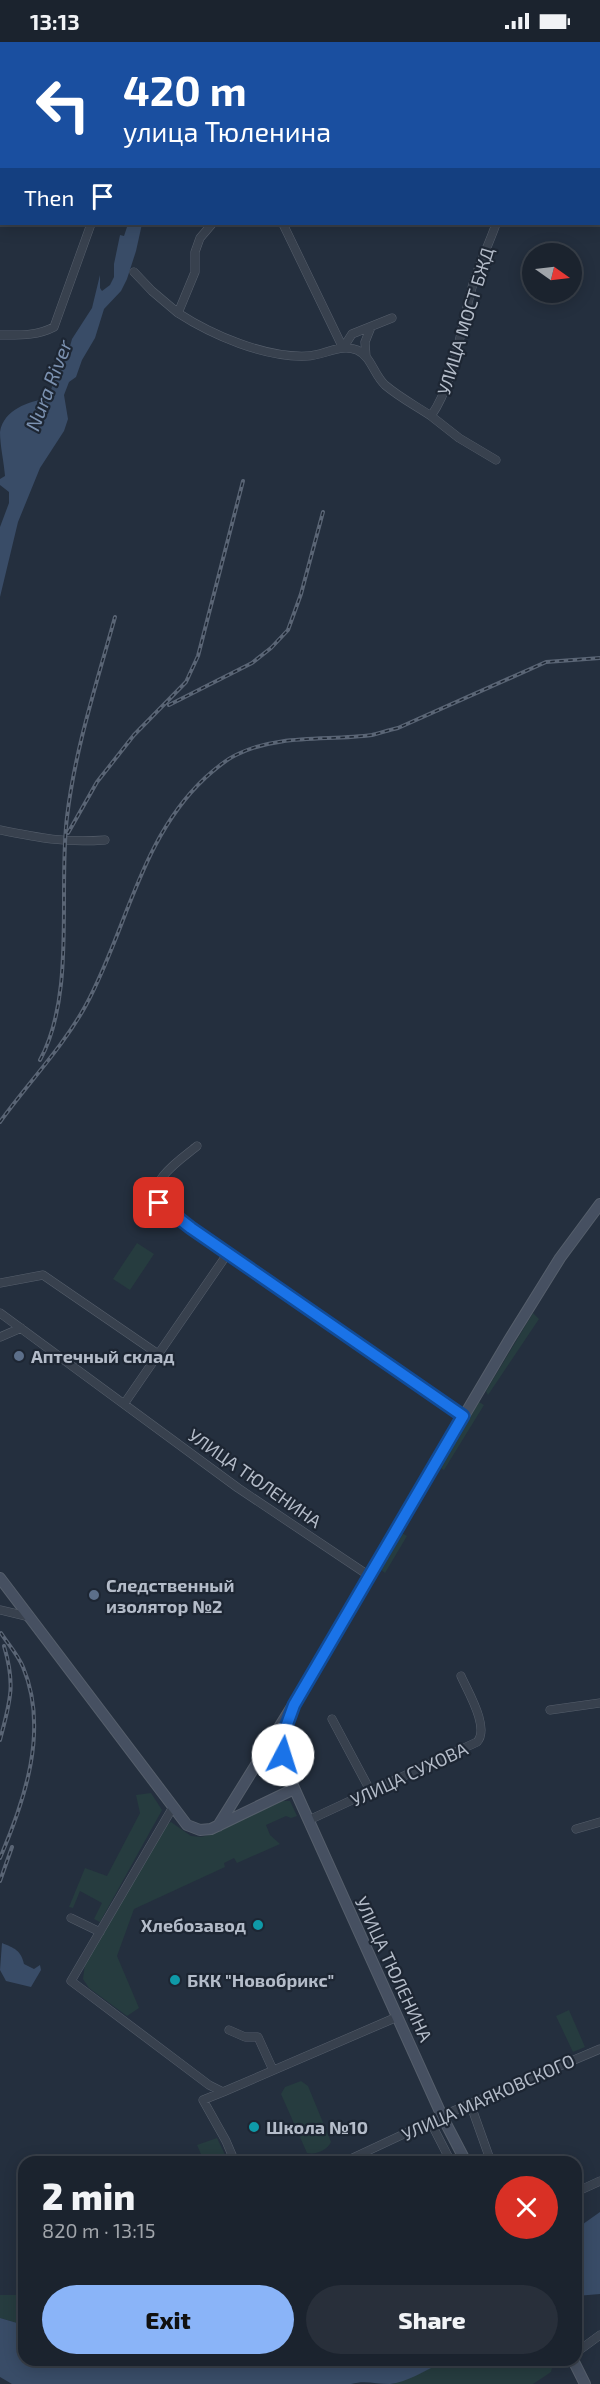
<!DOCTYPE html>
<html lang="en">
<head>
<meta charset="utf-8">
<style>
  body { margin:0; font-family:"Exo 2",sans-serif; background:#282f3a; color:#f1f3f6; height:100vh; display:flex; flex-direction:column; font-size:22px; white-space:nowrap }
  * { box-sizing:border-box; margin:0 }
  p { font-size:20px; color:#a0a4aa }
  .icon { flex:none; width:33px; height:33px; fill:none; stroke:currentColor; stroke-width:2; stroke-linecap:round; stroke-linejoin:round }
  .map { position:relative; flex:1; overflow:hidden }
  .drawer { position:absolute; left:18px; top:2114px; width:564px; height:210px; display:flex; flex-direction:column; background:#1b232e; border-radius:18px; box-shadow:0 3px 15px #0003,0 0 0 2px #39404a }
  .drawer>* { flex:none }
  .top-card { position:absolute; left:0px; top:0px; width:600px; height:183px; box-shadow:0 3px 15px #0003,0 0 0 2px #39404a; background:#1a4fa0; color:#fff; overflow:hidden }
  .needle { width:39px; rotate:104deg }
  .tools { position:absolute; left:522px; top:201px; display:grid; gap:12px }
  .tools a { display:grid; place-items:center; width:60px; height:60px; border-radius:50%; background:#1b232e; box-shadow:0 3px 15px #0003,0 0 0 2px #39404a; font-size:30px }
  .pin { position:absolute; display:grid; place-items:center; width:51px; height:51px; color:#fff; margin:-26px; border-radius:12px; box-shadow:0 3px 9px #0006 }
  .me { position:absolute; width:66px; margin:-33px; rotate:5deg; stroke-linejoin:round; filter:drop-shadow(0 0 4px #0008) }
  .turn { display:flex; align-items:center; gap:21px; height:126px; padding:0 24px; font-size:27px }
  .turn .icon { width:78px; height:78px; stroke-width:2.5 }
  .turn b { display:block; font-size:42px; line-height:51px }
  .then { display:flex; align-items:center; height:57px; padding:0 24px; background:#0003; gap:12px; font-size:22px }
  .round { display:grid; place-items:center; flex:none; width:63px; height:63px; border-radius:32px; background:#282f3a }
  .head { display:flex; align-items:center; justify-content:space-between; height:102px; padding:0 24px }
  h1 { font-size:36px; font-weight:800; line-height:45px }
  .action { display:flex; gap:12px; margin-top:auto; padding:12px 24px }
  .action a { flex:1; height:69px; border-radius:36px; background:#8ab4f8; color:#111; font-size:24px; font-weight:800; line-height:69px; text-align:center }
  .action a+a { background:#282f3a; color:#f1f3f6 }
  .status { display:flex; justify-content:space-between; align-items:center; height:42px; padding:0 30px; background:#1b232e; direction:ltr }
  .status svg { height:16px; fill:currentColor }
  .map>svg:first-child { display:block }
</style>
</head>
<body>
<div class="status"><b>13:13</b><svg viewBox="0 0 49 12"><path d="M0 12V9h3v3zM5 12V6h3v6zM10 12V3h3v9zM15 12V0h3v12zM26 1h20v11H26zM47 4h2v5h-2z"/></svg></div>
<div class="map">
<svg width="600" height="2342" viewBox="0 0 600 2342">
  <rect width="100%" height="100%" fill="#242f3e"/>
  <!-- green -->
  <path fill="#263c3f" d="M137,1201l17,11 -24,36 -17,-11z
    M533,1271l6,6 -51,76 -2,-4z
    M479,1360l5,3 -40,65 -5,-3z
    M400,1490l7,4 -22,37 -6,-5z
    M151,1751l11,17 -62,112 -6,-3 8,-16 -22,-12 -7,17 -4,-1 16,-39 22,8 33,-63 -4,-18z
    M282,1759h8l7,15 -6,2 -5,-2 -20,9 4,10 10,9 -43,19 -3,-5 -10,5 1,4 -91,42 -17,47 22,52 -12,8 -38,-28 -6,-9 2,-15 80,-138 6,-4 20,14 10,1 8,-2z
    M569,1968l16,37 -12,5 -17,-36z
    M301,2039l7,5 23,56c-4,8 -14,13 -24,11l-26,-59 4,-7z
    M217,2096l11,23h-24l-7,-16z
    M24,2250v33l-24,-7v-23h18z
    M446,2318h108l-3,12 -18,12h-140l47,-20z"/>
  <!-- water -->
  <path fill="#394c67" d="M128,182h14l-6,27 -9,28 -6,12 -17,18 -9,29 -13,22 -6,17 -7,5 -5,13 4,24 -4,12 -24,37 -22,54 -18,75v-70l9,-24v-11l-9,-7v-6l5,-3c-1,-14 -5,-30 -5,-44 4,-23 28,-30 48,-34l4,-11 -1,-8 16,-22 5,-18 20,-31 8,-33v13l2,3 8,-6 4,-8v-13l6,-29 4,1z
    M2,1901c12,5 19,7 22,21l10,5 6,-4 1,5 -10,17 -25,-6 -6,-11z
    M600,2170v82l-24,2v-67z
    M0,2276l24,7v35h422l-6,4c-15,6 -34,19 -50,20 -15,0 -25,-4 -39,0h-339l-12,-7z"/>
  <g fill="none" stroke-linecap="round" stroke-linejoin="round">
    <defs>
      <path id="street" d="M104,0v2
        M229,0l1,2
        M336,2v-2
        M573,2l1,-2
        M212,182l-12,14 -5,14v20l-17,41c34,22 87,45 129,43 16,0 33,-13 50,-6 14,6 17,25 28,35 14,12 31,21 46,31 24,-34 30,-92 42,-132 6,-20 16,-40 23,-60
        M283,182l60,124 9,-14 40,-16
        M134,230l18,19 26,22
        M0,293c19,0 37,1 54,-8l37,-103
        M366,315l-1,-15 6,-15
        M431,374l28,22 37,22
        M0,788c39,8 65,13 105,10
        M197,1104c-13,11 -54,37 -37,58 8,10 21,17 31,24l272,188
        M0,1241l43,-8 115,79
        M0,1271l238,175 130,87
        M0,1295l21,-9
        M124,1362l104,-151
        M0,1568l30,7
        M550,1668l50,-7
        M332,1677l39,73
        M173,1765l-102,174 138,104 14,7 174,-75
        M309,1778l168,-78c13,-14 -9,-50 -16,-66
        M576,1787l24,-7
        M71,1876l29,14
        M229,1988l16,7h13l15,33
        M223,2050l-20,8 23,41 9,21
        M470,2061l21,59
        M430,2079l21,41
        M344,2120l107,-50 149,-63
        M576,2150l24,-11
        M581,2307l19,-14"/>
      <path id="secondary" d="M0,1536l187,247 13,5 11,-1 83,-40
        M287,1680c-7,20 -3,36 3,57l152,337 24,46
        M218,1784l75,-121 216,-365 51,-82 40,-54
        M573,2318l12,24"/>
    </defs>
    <!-- street casing -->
    <use href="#street" stroke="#565f6c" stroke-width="9"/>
    <!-- secondary casing -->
    <use href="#secondary" stroke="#565f6c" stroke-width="12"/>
    <!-- street -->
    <use href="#street" stroke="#38414e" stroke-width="8"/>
    <!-- secondary -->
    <use href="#secondary" stroke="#465061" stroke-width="10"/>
    <defs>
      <path id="rail" d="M169,663l83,-42 19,-15 17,-18 13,-36 22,-82
        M68,791l29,-51 37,-47 52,-53 12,-26 45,-175
        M40,1018c36,-66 18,-169 27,-243 8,-68 30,-135 48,-200
        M0,1080c28,-39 63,-75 86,-117 41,-76 54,-166 119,-227 10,-9 21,-19 33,-24 41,-20 90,-13 134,-19 8,-2 17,-5 26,-7l148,-66 54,-4
        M0,1698c10,-39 16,-54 4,-94
        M0,1816c25,-58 49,-129 23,-191 -5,-12 -15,-23 -22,-34
        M0,1839l12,-34"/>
    </defs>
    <!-- rail casing -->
    <use href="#rail" stroke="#5a6575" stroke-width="4"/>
    <!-- rail -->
    <use href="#rail" stroke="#1d2633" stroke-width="1.5" stroke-dasharray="4.5" stroke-linecap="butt"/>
  </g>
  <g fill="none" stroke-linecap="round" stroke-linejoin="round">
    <defs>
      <path id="route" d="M159,1161l32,25 272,188 -169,289 -12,33 1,17"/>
    </defs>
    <!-- route casing -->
    <use href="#route" stroke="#114b97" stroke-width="15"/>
    <!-- route -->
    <use href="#route" stroke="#1a73e8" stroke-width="10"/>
  </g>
  <!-- markers -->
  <g fill="#5c6f8a" stroke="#1d2633" stroke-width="2">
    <circle cx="19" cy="1314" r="6"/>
    <circle cx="94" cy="1553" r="6"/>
  </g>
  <g fill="#0f9aa8" stroke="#1d2633" stroke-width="2">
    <circle cx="258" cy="1883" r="6"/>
    <circle cx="175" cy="1938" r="6"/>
    <circle cx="254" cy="2085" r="6"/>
  </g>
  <g text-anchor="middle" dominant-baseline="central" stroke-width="4.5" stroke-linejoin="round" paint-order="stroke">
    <!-- street labels -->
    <g font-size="18" fill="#b4bcc9" stroke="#1d2633">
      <text transform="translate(465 279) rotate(-73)">УЛИЦА МОСТ БЖД</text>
      <text transform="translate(255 1436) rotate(35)">УЛИЦА ТЮЛЕНИНА</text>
      <text transform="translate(409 1732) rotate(-25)">УЛИЦА СУХОВА</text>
      <text transform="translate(394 1927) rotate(65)">УЛИЦА ТЮЛЕНИНА</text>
      <text transform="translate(488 2055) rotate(-24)">УЛИЦА МАЯКОВСКОГО</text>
    </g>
    <!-- poi labels -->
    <g font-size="18" font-weight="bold" fill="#b4bcc9" stroke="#1d2633" text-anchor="start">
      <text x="31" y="1314">Аптечный склад</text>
      <text x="106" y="1543">Следственный<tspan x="106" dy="21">изолятор №2</tspan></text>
      <text x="246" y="1883" text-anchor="end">Хлебозавод</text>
      <text x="187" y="1938">БКК "Новобрикс"</text>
      <text x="266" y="2085">Школа №10</text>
    </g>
    <!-- water labels -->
    <g font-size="20" font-style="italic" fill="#7c92b1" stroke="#1d2633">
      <text transform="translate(48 343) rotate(-69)">Nura River</text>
    </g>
  </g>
</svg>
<div class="tools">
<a><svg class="needle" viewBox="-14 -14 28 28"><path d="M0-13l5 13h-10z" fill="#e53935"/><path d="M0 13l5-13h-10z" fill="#a0a4aa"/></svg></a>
</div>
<div class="pin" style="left:159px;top:1161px;background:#d93025"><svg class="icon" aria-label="arrive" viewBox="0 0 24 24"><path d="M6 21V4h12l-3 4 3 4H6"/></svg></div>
<svg class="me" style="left:283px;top:1713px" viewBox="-20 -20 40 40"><circle r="19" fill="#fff"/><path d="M0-13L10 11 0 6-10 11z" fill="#1a73e8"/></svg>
<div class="top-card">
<div class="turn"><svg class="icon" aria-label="left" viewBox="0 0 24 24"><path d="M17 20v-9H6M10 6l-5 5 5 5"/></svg><div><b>420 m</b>улица Тюленина</div></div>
<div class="then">Then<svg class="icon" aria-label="arrive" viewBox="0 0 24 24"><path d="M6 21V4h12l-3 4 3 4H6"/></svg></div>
</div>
<section class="drawer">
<div class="head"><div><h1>2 min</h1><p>820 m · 13:15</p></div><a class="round" style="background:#d93025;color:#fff"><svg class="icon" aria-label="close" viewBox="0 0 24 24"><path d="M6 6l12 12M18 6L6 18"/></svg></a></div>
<div class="action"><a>Exit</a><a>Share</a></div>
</section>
</div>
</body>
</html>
